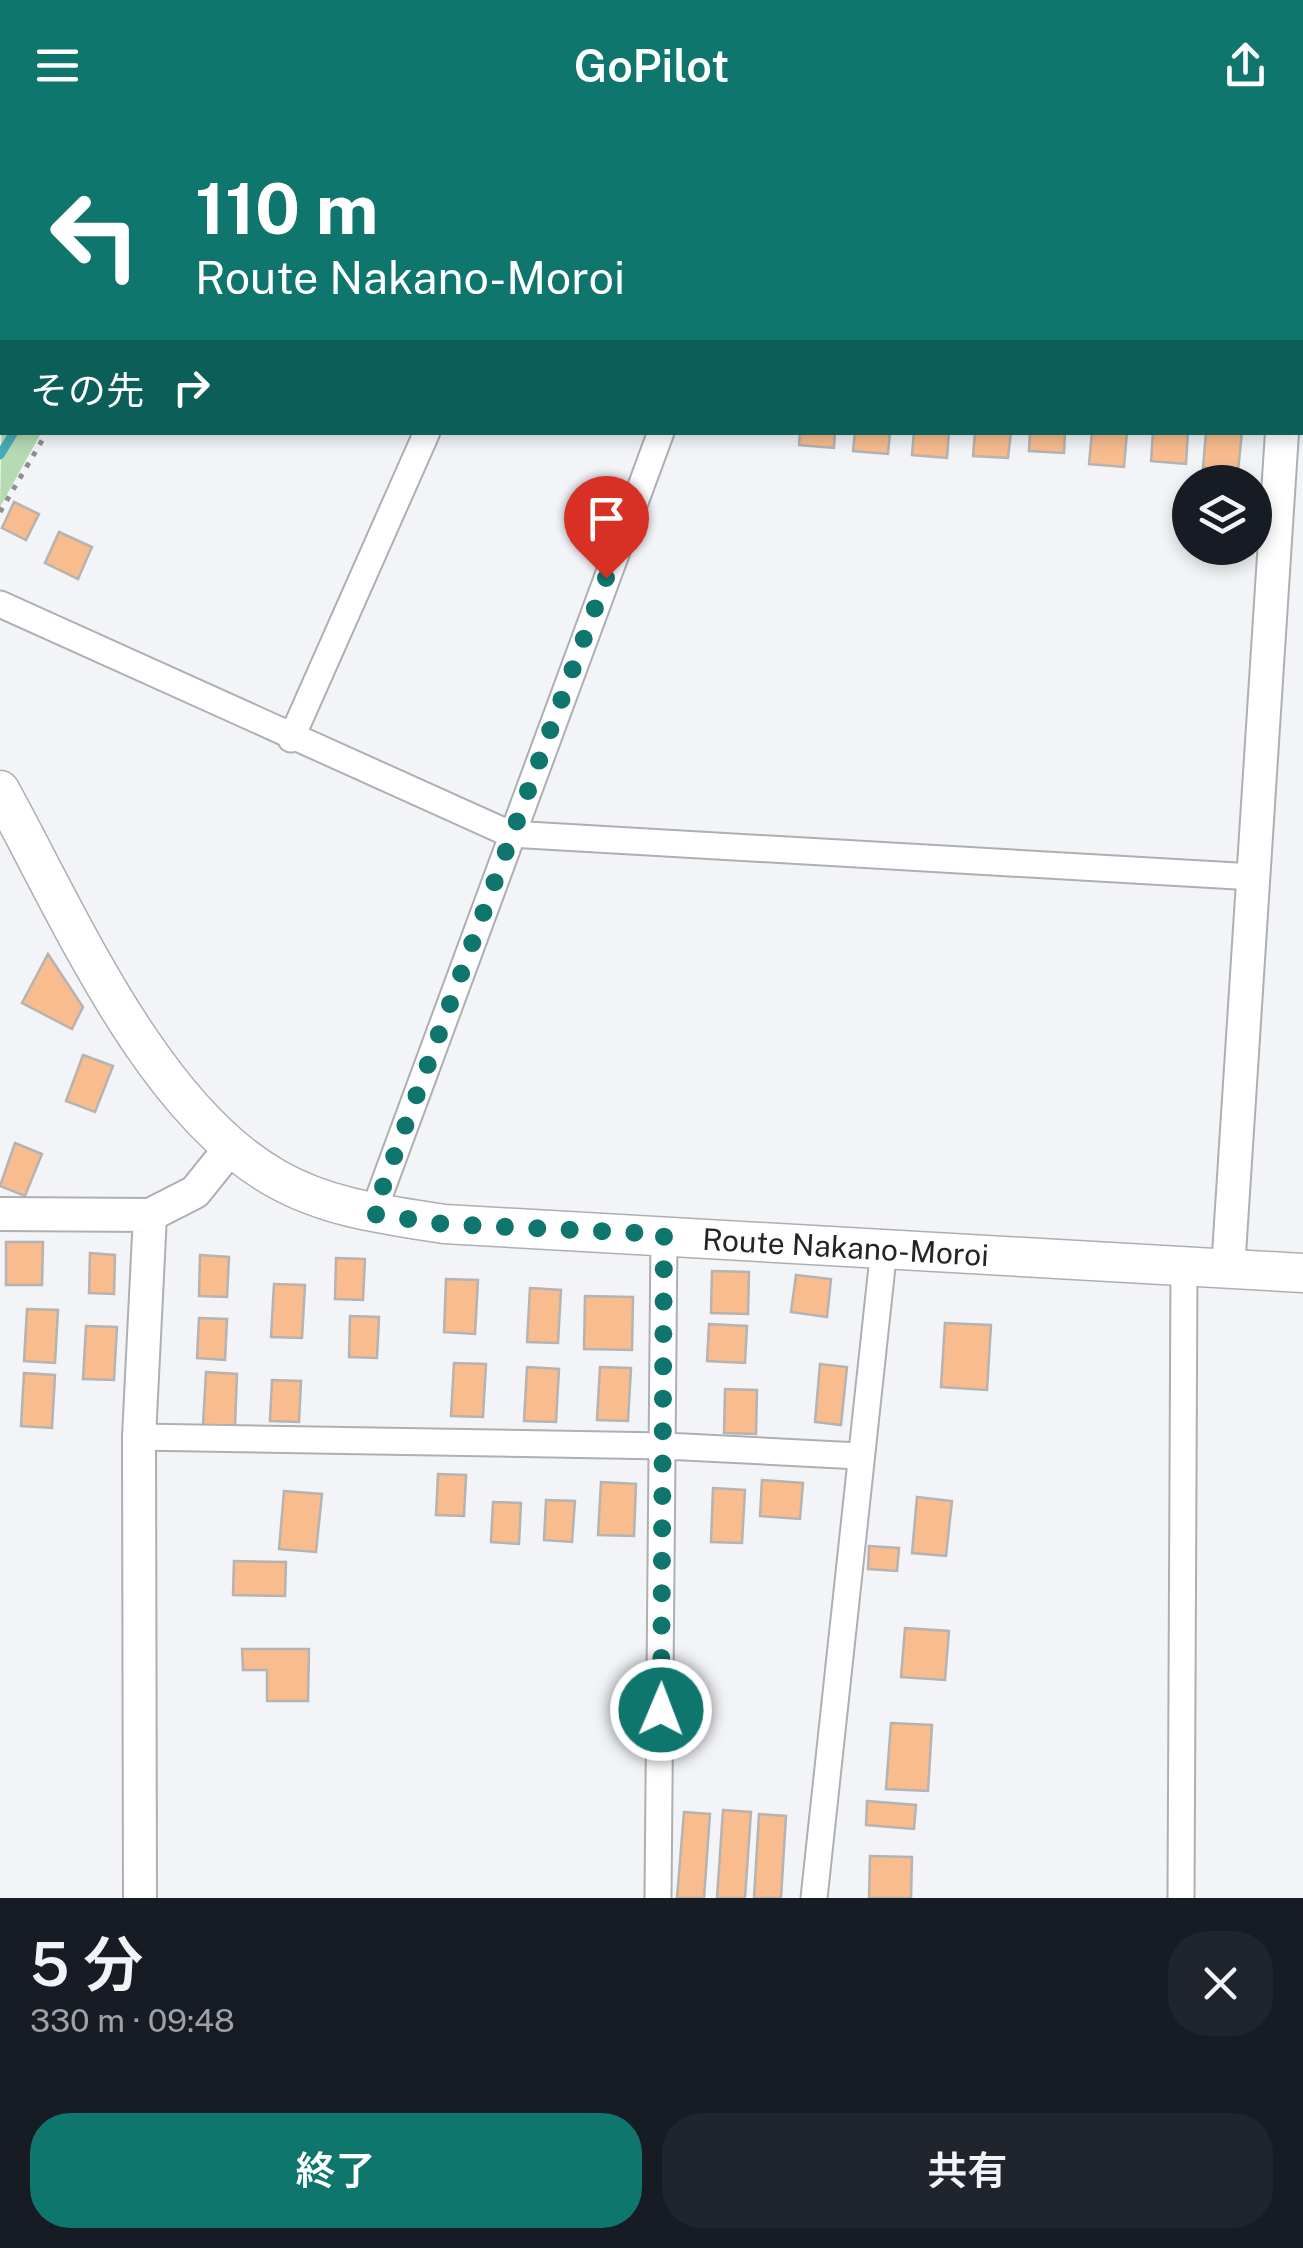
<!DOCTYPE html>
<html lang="ja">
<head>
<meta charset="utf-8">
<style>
  body { margin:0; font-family:"Public Sans","Noto Sans JP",sans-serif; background:#20242c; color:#f1f3f6; height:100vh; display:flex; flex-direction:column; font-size:38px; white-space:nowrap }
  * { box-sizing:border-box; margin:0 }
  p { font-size:32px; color:#9ea1a6 }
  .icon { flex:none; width:55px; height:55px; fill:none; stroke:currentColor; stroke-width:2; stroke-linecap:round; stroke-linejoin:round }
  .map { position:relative; height:1768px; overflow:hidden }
  .drawer { display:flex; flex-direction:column; background:#171b24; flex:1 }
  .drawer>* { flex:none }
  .top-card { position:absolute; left:0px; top:0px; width:1305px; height:305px; box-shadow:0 5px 15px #0003; background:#0f766e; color:#fff; overflow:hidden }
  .buttons { position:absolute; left:1172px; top:335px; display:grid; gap:20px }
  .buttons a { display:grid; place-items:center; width:100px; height:100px; border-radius:50%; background:#171b24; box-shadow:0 5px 15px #0003; font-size:50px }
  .pin { position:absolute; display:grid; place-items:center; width:85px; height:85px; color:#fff; margin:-102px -42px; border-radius:50% 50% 50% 0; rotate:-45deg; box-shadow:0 0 10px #0007 }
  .pin .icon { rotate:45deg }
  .me { position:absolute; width:110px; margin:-55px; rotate:1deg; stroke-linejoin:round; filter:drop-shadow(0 0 8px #0008) }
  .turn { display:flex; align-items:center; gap:35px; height:210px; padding:0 30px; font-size:45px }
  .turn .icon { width:130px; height:130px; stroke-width:2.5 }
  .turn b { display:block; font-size:70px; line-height:85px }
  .then { display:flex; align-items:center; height:95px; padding:0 30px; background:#0003; gap:20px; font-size:38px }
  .round { display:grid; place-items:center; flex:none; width:105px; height:105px; border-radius:40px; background:#20242c }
  .headline { display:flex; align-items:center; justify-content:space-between; height:170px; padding:0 30px }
  h1 { font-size:60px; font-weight:600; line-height:75px }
  .primary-button { display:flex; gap:20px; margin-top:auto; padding:20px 30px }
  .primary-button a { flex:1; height:115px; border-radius:40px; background:#0f766e; color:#fff; font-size:40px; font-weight:600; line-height:115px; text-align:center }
  .primary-button a+a { background:#20242c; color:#f1f3f6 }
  header { display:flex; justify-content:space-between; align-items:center; height:130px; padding:0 30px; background:#0f766e; color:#fff; font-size:45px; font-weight:600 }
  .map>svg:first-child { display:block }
</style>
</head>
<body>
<header><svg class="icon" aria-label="menu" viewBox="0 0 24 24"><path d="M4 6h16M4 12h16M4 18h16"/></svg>GoPilot<svg class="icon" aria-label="share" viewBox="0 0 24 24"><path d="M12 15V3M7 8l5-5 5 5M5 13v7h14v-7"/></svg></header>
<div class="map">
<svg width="1303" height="1768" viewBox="0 0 1303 1768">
  <rect width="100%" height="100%" fill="#f2f4f7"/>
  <!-- green -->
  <path fill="#b6dbb2" d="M2,273v29l39,1 -41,74z"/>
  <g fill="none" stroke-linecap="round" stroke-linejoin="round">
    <!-- stream -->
    <path stroke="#4aaab8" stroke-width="9" d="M216,2l1,-2
      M0,325l14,-23"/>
  </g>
  <!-- building -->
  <path fill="#f9bc8f" stroke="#b6b3b0" stroke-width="2.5" d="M800,302h35l-1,16 -35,-3z
    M855,302h35l-2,22 -35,-3z
    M914,302h35l-2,26 -35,-3z
    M975,302h36l-3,26 -35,-2z
    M1030,302h35l-1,21 -35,-2z
    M1092,302h35l-3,35 -35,-3z
    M1153,302h35l-2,32 -35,-3z
    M1206,302h36l-4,39 -35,-3z
    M14,372l25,12 -13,26 -24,-12z
    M59,402l33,15 -14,32 -33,-16z
    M48,824l35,53 -11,22 -50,-26z
    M83,925l30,11 -18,46 -29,-11z
    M15,1013l27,11 -17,42 -25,-10z
    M6,1112h37l-1,43h-36z
    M90,1123l25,2 -1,39 -25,-1z
    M200,1125l29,2 -2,40 -28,-1z
    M336,1128l29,1 -2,41 -28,-1z
    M712,1141l37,1 -1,42 -37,-1z
    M796,1145l35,4 -4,38 -36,-5z
    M446,1149l32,1 -3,54 -31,-2z
    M274,1154l31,1 -3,53 -31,-1z
    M530,1158l31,2 -3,53 -31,-1z
    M585,1166l48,1 -1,53 -48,-1z
    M27,1179l31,1 -3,53 -31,-2z
    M350,1186l29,1 -2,41 -28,-1z
    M199,1188l28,1 -2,41 -28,-2z
    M945,1193l46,2 -4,65 -46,-3z
    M709,1194l38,2 -2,37 -38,-2z
    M86,1196l31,1 -3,53 -31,-1z
    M454,1233l32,1 -3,53 -32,-1z
    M820,1234l27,3 -6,58 -26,-3z
    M527,1237l32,2 -3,53 -32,-1z
    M600,1237l31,1 -3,53 -31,-1z
    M206,1242l31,2 -2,53 -32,-2z
    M24,1243l31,2 -3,53 -31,-2z
    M272,1250l29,1 -2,41 -29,-1z
    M725,1259l32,1 -1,44 -32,-1z
    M438,1344l28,1 -2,41 -28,-1z
    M762,1350l41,3 -3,36 -40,-3z
    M601,1352l35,2 -2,52 -36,-1z
    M713,1358l32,2 -3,53 -31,-1z
    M284,1361l38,3 -6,58 -37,-3z
    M917,1367l35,4 -6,55 -34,-3z
    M546,1370l29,1 -3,41 -28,-2z
    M493,1372l28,1 -2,41 -28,-2z
    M869,1416l30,2 -2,23 -29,-2z
    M234,1431l52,1 -1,34 -52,-1z
    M905,1498l44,3 -4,49 -44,-3z
    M242,1519h67l-1,52h-41v-31h-24z
    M891,1593l41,2 -4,66 -42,-2z
    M867,1671l49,4 -2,24 -48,-4z
    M723,1680l28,2 -6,86h-28z
    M684,1682l26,2 -6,84h-27z
    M759,1684l27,2 -5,82h-27z
    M870,1726l42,1 -1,41h-42z"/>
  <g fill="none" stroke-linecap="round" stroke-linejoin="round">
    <defs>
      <path id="service" d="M1302,235h1"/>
      <path id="minor" d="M560,2l1,-2
        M774,2l1,-2
        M0,474l510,230 744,43
        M291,609l136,-307
        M373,1083l288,-781
        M139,1307l526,9 194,10
        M658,1768l6,-664
        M814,1768l70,-650
        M1181,1768l3,-631"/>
      <path id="tertiary" d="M1302,16l1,-7
        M0,1084l150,1 45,-23 37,-46
        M1228,1140l54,-838
        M140,1768l-1,-461 11,-222"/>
      <g id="secondary">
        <path id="s1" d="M0,660c68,123 150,317 275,388 52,30 111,37 169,46l859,49"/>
      </g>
    </defs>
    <!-- service casing -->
    <use href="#service" stroke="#adafb2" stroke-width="16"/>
    <!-- minor casing -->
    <use href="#minor" stroke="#adafb2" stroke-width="29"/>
    <!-- tertiary casing -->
    <use href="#tertiary" stroke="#adafb2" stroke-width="36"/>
    <!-- secondary casing -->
    <use href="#secondary" stroke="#adafb2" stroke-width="41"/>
    <!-- path -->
    <path stroke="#8d8e90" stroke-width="5" stroke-dasharray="5 8" stroke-linecap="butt" d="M246,2l2,-2
      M0,382l47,-80"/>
    <!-- service -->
    <use href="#service" stroke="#fff" stroke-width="12"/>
    <!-- minor -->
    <use href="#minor" stroke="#fff" stroke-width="25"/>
    <!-- tertiary -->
    <use href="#tertiary" stroke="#fff" stroke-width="32"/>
    <!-- secondary -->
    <use href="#secondary" stroke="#fff" stroke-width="38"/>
  </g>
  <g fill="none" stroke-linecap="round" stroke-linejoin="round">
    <!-- route -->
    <path stroke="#0f766e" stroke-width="18" stroke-dasharray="0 32.4" d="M606,448l-233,636 71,10 220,10 -3,476"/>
  </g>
  <g text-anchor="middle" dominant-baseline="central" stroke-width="8" stroke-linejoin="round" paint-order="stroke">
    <!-- street labels -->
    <g font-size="30" fill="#242425" stroke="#fff">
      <text stroke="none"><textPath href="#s1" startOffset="1060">Route Nakano-Moroi</textPath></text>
    </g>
  </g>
</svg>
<div class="buttons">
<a><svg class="icon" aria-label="layers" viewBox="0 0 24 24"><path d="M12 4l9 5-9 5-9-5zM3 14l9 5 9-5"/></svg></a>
</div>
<div class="pin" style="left:606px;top:448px;background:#d93025"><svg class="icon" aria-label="arrive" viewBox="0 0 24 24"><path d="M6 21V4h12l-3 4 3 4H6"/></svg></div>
<svg class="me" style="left:661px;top:1580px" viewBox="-20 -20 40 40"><circle r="17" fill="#0f766e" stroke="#fff" stroke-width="3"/><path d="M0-11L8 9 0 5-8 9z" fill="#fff"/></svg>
<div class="top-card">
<div class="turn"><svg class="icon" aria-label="left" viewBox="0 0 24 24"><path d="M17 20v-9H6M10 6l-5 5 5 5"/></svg><div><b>110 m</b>Route Nakano-Moroi</div></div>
<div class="then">その先<svg class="icon" aria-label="right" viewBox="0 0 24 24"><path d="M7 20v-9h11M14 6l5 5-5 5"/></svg></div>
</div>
</div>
<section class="drawer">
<div class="headline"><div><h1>5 分</h1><p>330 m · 09:48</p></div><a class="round"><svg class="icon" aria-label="close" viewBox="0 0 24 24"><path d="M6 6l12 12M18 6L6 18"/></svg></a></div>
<div class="primary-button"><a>終了</a><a>共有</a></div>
</section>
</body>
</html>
